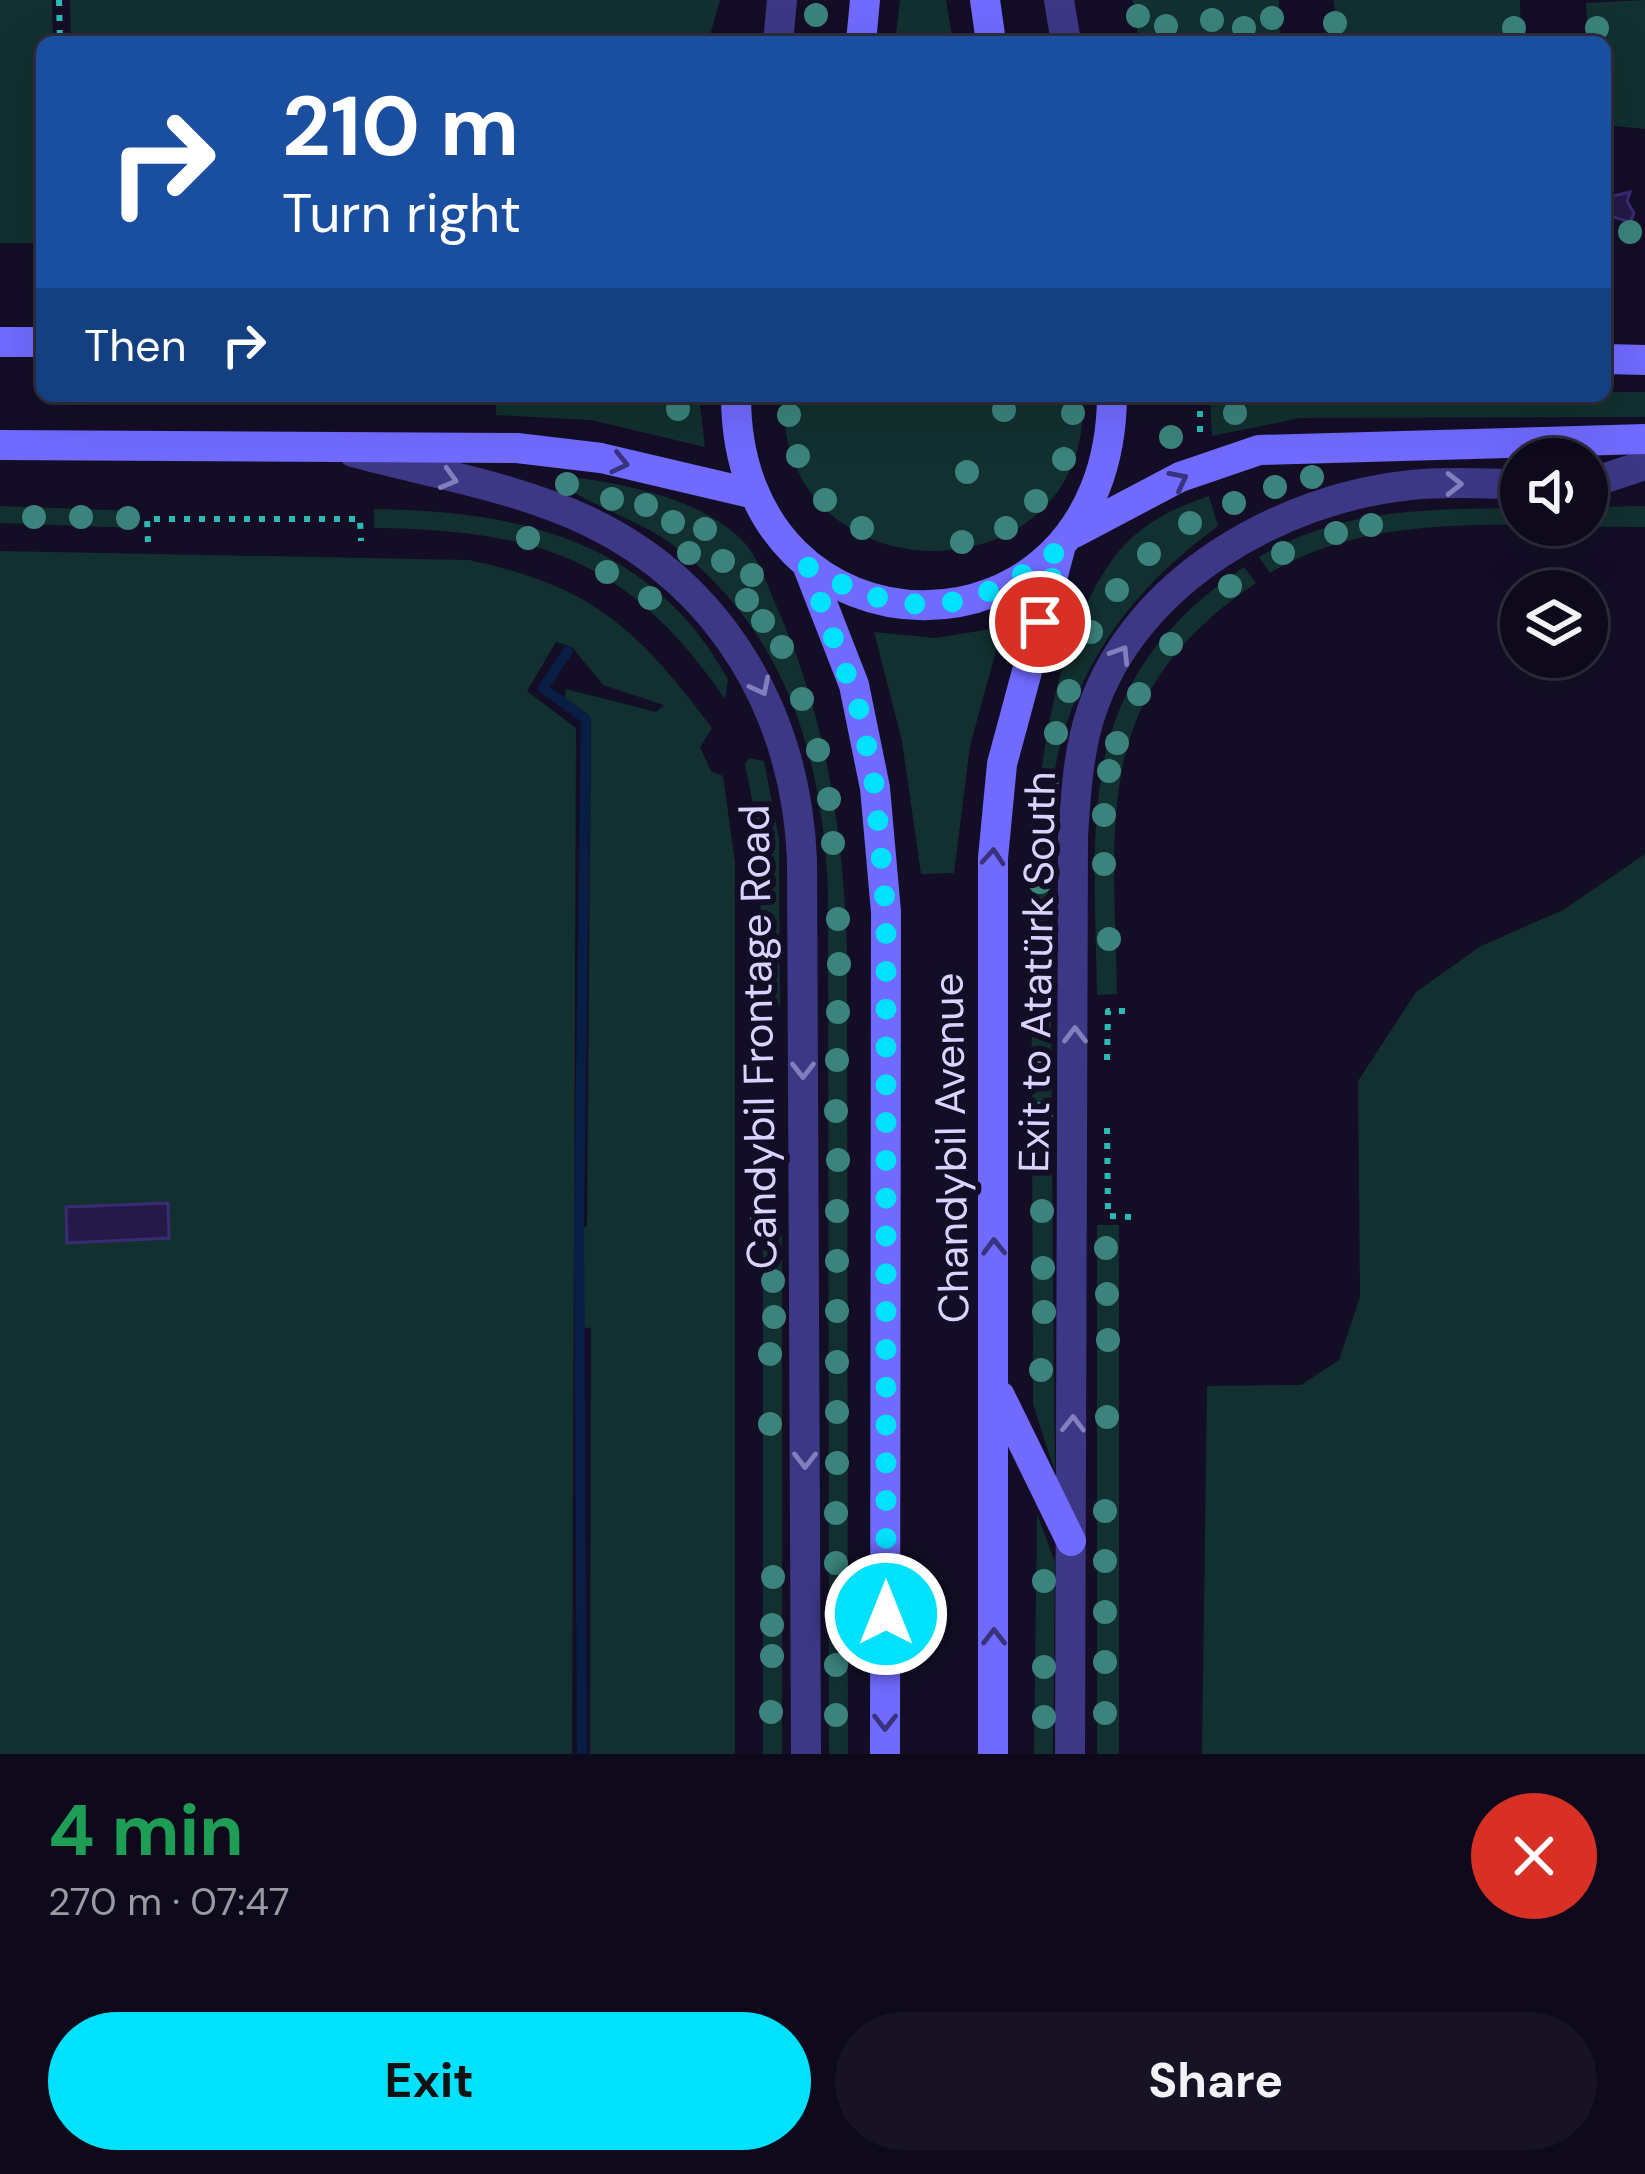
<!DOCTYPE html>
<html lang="en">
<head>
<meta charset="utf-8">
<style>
  body { margin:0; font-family:"DM Sans",sans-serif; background:#171325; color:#f1f3f6; height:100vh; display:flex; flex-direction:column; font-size:45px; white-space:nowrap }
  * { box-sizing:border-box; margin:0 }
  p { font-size:39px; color:#9b9aa3 }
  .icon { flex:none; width:66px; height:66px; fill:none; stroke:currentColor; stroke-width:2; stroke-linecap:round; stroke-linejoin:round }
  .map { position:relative; height:1754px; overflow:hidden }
  .sheet { display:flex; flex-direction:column; background:#0e0a1c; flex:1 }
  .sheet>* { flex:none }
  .banner { position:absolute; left:36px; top:36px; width:1575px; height:366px; border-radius:18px; box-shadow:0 12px 48px #0002,0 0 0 3px #2e2b3b; background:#1a4fa0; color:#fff; overflow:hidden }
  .fabs { position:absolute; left:1500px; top:438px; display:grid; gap:24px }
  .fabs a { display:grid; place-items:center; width:108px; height:108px; border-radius:50%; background:#0e0a1c; box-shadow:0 12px 48px #0002,0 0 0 3px #2e2b3b; font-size:60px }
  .pin { position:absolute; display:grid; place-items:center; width:102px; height:102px; color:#fff; margin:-51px; border:6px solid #fff; border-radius:50%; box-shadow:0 3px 12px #0007 }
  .me { position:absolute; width:132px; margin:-66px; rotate:0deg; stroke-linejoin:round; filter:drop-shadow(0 0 9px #0008) }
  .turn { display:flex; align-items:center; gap:42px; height:252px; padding:0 48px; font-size:54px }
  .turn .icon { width:156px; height:156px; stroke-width:2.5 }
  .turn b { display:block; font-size:84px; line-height:102px }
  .then { display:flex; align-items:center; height:114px; padding:0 48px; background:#0003; gap:24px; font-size:45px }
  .round { display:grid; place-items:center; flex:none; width:126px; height:126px; border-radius:63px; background:#171325 }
  .overview { display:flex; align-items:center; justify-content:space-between; height:204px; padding:0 48px }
  h1 { font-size:72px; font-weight:700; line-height:90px; color:#1e9e55 }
  .button { display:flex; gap:24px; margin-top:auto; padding:24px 48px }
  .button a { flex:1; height:138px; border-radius:72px; background:#00e1fe; color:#111; font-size:48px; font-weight:700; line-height:138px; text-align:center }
  .button a+a { background:#171325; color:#f1f3f6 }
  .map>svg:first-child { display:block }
</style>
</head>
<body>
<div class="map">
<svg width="1645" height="1754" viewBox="0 0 1645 1754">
  <rect width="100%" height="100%" fill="#130e26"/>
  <!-- green -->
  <path fill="#11302f" d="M0,0h52l1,42h-11v201h-42z
    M70,0h650l-12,42h-637z
    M900,0h46l7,42h-58z
    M1133,0h146l1,42h-141z
    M1334,0h186l1,42h-185z
    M1645,0v129l-40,-4v-83h-17l-2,-39z
    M1605,392h40v25l-345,1 -88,18 -2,-40z
    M496,396h203l6,51 -114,-27 -95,-5z
    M784,396h298c15,203 -306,210 -298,0z
    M580,478c54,8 121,22 161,61 17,17 25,43 34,64 51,112 68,226 72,347l1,804h-19l-1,-863c-6,-139 -44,-265 -162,-351 -27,-19 -95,-43 -111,-61z
    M1209,496l9,30c-72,53 -123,113 -152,199 -28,85 -16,184 -15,272 1,158 2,316 4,475l-22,-68c0,-109 -1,-219 -1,-328 -1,-155 -12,-384 80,-516 25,-34 58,-51 97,-64z
    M0,506l136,5v17l-136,-5z
    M1645,506v21c-123,1 -266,-19 -375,46l-11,-16c82,-49 170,-48 262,-49v17h66v-18z
    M374,509c146,2 277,31 354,170l-3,20c-97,-141 -187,-169 -351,-171z
    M0,551l469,9c123,26 169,69 243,168l-12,19 11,24 12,5 12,86v892h-145l1,-426 -14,-1v-99l10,-1 4,-506 -26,-23 1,-9 90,23 8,-7 -61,-20 -31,-38 -16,-5 -29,49 49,37 -4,1026h-572z
    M1244,567l12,16c-166,111 -142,236 -139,411l-20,1c-3,-182 -24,-313 147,-428z
    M991,629l9,7 -30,110 -16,127 -33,1 -19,-133 -28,-109 61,6z
    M749,758l15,3 15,78 1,166h-19l-1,-165 -15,-76z
    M1645,854v900h-443l5,-368 94,-1 38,-25 21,-63 -2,-216 58,-89 65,-46 82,-36z
    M1097,1225h22v529h-22z
    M763,1227h19v527h-19z
    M1037,1514l18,48 -2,192h-19z"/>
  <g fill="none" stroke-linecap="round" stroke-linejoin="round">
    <!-- stream -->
    <path stroke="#081e45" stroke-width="10" d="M568,651l-25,37 43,31 -7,504 3,531"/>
  </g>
  <!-- building -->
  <path fill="#231a47" stroke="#3a2b74" stroke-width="3" d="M1630,192l-3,9 7,12 -4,9 -17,-5 -5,-8 5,-13z
    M168,1203l1,35 -102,5 -1,-36z"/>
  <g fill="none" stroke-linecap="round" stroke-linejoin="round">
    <!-- path -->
    <path stroke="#2bbbb4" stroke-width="6" stroke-dasharray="6 9" stroke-linecap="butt" d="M59,0l1,42
      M1200,396v41
      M148,542l-1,-23h213l1,22
      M751,1016l19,2
      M1107,1060l1,-49h19
      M1107,1128l1,88 25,1
      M750,1218l19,-1"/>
    <!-- street -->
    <path stroke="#3c3886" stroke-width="30" d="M1059,0l7,42
      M778,42l4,-42
      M353,452c77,21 165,35 237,70 134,65 206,193 212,338l4,894
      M1587,484l58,-19
      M1070,1754l3,-918c3,-42 5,-86 19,-126 44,-130 189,-212 319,-225 36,-4 74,-1 110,-1"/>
    <!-- secondary -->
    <path stroke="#706aff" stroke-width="30" d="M985,0l6,42
      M861,42l4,-42
      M0,342h42
      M1605,359l40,1
      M736,396c0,277 374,281 376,0
      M0,445l517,3 84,10 149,35
      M1074,533l106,-56 79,-27 386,-11
      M808,567l46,118 21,103 11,124 -1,842
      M1000,1396l71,145
      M993,1754v-896l9,-94 58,-215"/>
  </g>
  <!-- trees -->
  <g fill="#3b837c">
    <circle cx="816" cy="15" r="12"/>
    <circle cx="1138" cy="16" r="12"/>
    <circle cx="1272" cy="18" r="12"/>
    <circle cx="1212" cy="20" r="12"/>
    <circle cx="1335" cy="23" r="12"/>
    <circle cx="1166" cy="26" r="12"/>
    <circle cx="1244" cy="28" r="12"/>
    <circle cx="1514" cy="28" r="12"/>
    <circle cx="1597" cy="28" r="12"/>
    <circle cx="1630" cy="232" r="12"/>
    <circle cx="678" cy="409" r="12"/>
    <circle cx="1004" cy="410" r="12"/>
    <circle cx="1073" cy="413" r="12"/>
    <circle cx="1235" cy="413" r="12"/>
    <circle cx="789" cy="415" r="12"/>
    <circle cx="1171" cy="437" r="12"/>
    <circle cx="798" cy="456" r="12"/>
    <circle cx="1064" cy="459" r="12"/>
    <circle cx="967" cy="472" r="12"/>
    <circle cx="1312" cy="477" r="12"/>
    <circle cx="567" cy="484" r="12"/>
    <circle cx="1275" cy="487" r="12"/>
    <circle cx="612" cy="499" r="12"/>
    <circle cx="825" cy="500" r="12"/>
    <circle cx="1036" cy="501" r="12"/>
    <circle cx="1234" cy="503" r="12"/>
    <circle cx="646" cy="505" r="12"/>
    <circle cx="34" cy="517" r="12"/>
    <circle cx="81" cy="517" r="12"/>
    <circle cx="128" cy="518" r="12"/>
    <circle cx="673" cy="522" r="12"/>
    <circle cx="1190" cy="523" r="12"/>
    <circle cx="1371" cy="525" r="12"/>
    <circle cx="862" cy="528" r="12"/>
    <circle cx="1006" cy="528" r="12"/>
    <circle cx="705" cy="529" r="12"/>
    <circle cx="1336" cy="533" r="12"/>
    <circle cx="528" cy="538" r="12"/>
    <circle cx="962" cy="542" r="12"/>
    <circle cx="689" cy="553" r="12"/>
    <circle cx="1283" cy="553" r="12"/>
    <circle cx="1149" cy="554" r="12"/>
    <circle cx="723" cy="561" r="12"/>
    <circle cx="607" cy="572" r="12"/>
    <circle cx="752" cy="575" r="12"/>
    <circle cx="1230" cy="586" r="12"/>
    <circle cx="1117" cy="590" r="12"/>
    <circle cx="650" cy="598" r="12"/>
    <circle cx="747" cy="600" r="12"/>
    <circle cx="763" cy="621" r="12"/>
    <circle cx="1091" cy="632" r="12"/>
    <circle cx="1171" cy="644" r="12"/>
    <circle cx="782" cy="647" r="12"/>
    <circle cx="1069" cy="691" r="12"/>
    <circle cx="1139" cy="694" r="12"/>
    <circle cx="802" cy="699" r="12"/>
    <circle cx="1056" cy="733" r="12"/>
    <circle cx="1117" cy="743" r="12"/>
    <circle cx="818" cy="750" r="12"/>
    <circle cx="1109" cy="771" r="12"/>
    <circle cx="1047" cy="780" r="12"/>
    <circle cx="829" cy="799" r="12"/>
    <circle cx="1104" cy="815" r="12"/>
    <circle cx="1041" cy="829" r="12"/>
    <circle cx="833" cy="843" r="12"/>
    <circle cx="1104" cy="864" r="12"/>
    <circle cx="1040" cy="882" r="12"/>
    <circle cx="838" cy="919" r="12"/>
    <circle cx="1041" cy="932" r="12"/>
    <circle cx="1109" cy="939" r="12"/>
    <circle cx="839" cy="964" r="12"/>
    <circle cx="1040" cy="971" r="12"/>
    <circle cx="838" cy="1012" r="12"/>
    <circle cx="1041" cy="1012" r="12"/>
    <circle cx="837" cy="1060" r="12"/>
    <circle cx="1042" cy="1072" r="12"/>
    <circle cx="836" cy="1111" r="12"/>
    <circle cx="1041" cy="1114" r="12"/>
    <circle cx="1039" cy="1150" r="12"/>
    <circle cx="838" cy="1160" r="12"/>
    <circle cx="837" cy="1211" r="12"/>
    <circle cx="1042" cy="1211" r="12"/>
    <circle cx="1106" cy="1248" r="12"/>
    <circle cx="837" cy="1261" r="12"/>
    <circle cx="1043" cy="1268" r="12"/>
    <circle cx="773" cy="1281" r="12"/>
    <circle cx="1107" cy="1294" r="12"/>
    <circle cx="837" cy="1311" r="12"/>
    <circle cx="1044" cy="1312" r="12"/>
    <circle cx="774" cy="1317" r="12"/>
    <circle cx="1108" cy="1340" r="12"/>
    <circle cx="770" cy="1354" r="12"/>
    <circle cx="837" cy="1362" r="12"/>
    <circle cx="1041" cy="1370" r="12"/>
    <circle cx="837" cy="1412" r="12"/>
    <circle cx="1107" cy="1417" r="12"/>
    <circle cx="770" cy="1424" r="12"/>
    <circle cx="837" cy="1463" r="12"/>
    <circle cx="1105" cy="1511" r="12"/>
    <circle cx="836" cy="1513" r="12"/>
    <circle cx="1105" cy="1561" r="12"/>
    <circle cx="836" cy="1563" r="12"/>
    <circle cx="773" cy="1577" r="12"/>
    <circle cx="1044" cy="1581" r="12"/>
    <circle cx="1105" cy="1612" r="12"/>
    <circle cx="836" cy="1614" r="12"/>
    <circle cx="772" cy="1625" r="12"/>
    <circle cx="772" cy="1656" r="12"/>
    <circle cx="1105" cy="1662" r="12"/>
    <circle cx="836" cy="1665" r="12"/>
    <circle cx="1044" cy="1667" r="12"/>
    <circle cx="771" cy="1712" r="12"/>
    <circle cx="1105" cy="1713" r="12"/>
    <circle cx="836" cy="1715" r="12"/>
    <circle cx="1044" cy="1717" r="12"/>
  </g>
  <!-- one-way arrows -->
  <defs><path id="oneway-chevron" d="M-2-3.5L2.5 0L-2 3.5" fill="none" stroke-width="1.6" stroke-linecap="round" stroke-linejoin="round" transform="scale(3)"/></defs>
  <g stroke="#38337d">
    <use href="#oneway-chevron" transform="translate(620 463) rotate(13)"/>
    <use href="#oneway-chevron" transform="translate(1179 480) rotate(-27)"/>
    <use href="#oneway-chevron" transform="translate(993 857) rotate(-86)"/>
    <use href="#oneway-chevron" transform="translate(994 1247) rotate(-91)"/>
    <use href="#oneway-chevron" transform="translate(994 1637) rotate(-90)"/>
    <use href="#oneway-chevron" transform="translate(885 1722) rotate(90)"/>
  </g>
  <g stroke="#837ebc">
    <use href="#oneway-chevron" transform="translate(449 479) rotate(16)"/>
    <use href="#oneway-chevron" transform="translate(1454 484)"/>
    <use href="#oneway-chevron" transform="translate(1121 654) rotate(-58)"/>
    <use href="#oneway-chevron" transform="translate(761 687) rotate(63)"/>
    <use href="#oneway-chevron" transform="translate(1075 1035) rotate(-90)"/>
    <use href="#oneway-chevron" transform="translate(803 1070) rotate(90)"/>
    <use href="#oneway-chevron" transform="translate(1073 1424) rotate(-89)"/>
    <use href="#oneway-chevron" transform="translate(805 1460) rotate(90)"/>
  </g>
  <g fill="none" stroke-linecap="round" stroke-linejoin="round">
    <!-- route -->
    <path stroke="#00e1fe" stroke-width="21" stroke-dasharray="0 37.8" d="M886,1614v-702l-11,-124 -15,-76 -52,-145c98,55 163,49 252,-18l-20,73"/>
  </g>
  <g text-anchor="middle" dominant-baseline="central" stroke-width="12" stroke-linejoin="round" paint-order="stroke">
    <!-- street labels -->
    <g font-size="42" fill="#d9d3ff" stroke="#130e26">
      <text transform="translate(1037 972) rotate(-89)">Exit to Atatürk South</text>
      <text transform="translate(758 1037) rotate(-91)">Candybil Frontage Road</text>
      <text transform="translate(951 1148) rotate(-91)">Chandybil Avenue</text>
    </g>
  </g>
</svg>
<div class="fabs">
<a><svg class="icon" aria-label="sound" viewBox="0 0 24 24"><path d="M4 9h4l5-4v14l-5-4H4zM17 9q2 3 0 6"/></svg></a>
<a><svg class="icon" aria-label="layers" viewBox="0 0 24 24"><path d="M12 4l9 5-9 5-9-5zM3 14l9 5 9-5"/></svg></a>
</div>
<div class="pin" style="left:1040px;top:622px;background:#d93025"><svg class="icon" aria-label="arrive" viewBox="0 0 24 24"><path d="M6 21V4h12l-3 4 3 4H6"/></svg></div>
<svg class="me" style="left:886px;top:1614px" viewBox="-20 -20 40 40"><circle r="17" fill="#00e1fe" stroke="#fff" stroke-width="3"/><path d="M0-11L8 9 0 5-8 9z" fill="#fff"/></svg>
<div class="banner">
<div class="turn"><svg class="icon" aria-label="right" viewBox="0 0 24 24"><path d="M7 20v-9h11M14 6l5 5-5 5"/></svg><div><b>210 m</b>Turn right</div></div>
<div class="then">Then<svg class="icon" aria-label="right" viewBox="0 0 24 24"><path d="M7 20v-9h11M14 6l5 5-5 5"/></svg></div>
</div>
</div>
<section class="sheet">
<div class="overview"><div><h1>4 min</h1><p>270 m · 07:47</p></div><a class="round" style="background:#d93025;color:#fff"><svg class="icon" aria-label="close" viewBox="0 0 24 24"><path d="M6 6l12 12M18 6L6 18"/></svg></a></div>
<div class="button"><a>Exit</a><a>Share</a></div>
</section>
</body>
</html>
